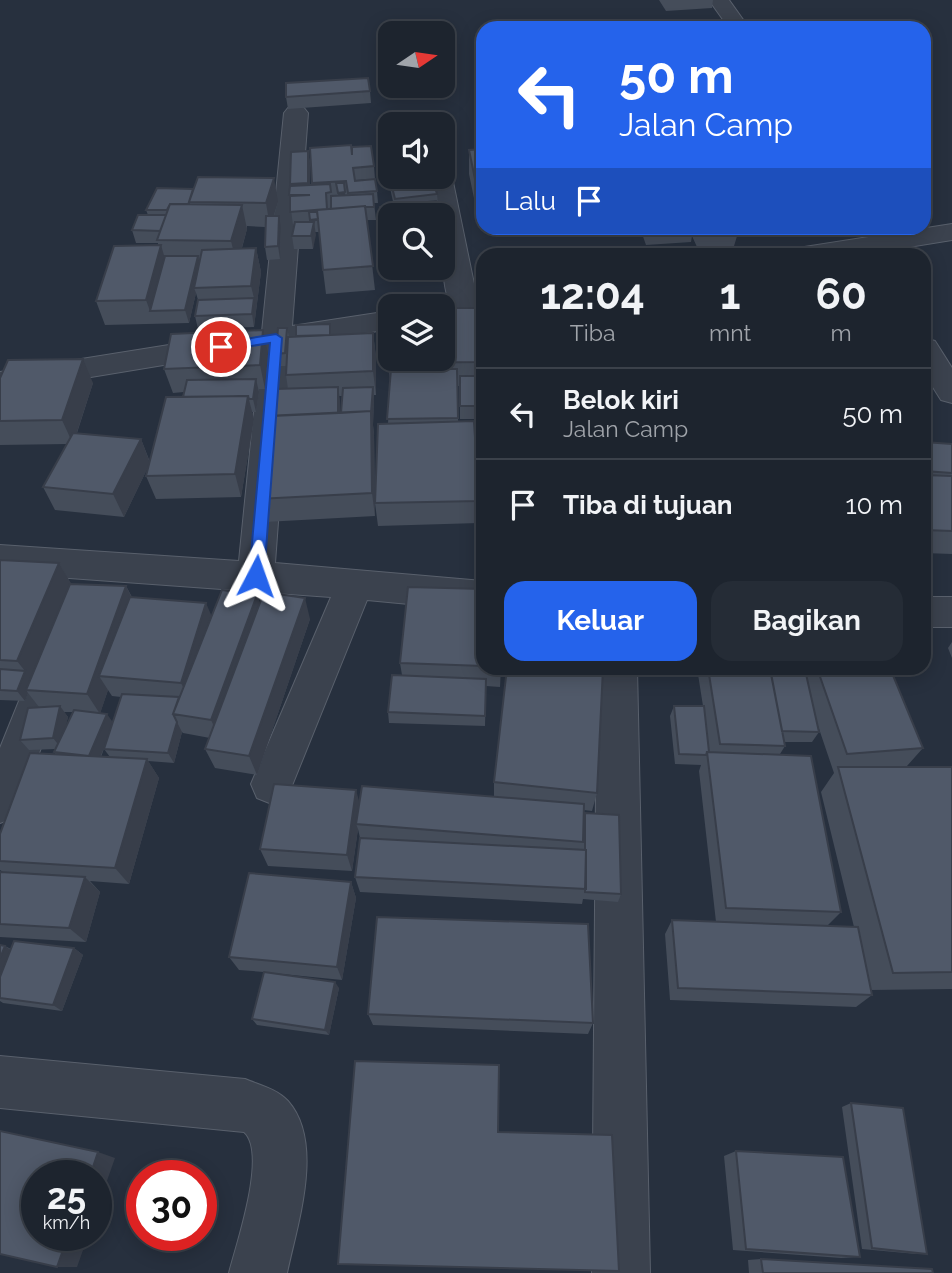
<!DOCTYPE html>
<html lang="id">
<head>
<meta charset="utf-8">
<style>
  body { margin:0; font-family:Raleway,sans-serif; background:#252c36; color:#f1f3f6; height:100vh; display:flex; flex-direction:column; font-size:26px; white-space:nowrap }
  * { box-sizing:border-box; margin:0 }
  p { font-size:23px; color:#a0a4aa }
  .icon { flex:none; width:38px; height:38px; fill:none; stroke:currentColor; stroke-width:2; stroke-linecap:round; stroke-linejoin:round }
  .map { position:relative; flex:1; overflow:hidden }
  .side { position:absolute; left:476px; top:248px; width:455px; height:427px; display:flex; flex-direction:column; background:#1d242e; border-radius:21px; box-shadow:0 4px 18px #0003,0 0 0 2px #3b414a }
  .side>* { flex:none }
  .hud { position:absolute; left:476px; top:21px; width:455px; height:214px; border-radius:21px; box-shadow:0 4px 18px #0003,0 0 0 2px #3b414a; background:#2563eb; color:#fff; overflow:hidden }
  .needle { width:46px; rotate:77deg }
  .controls { position:absolute; left:378px; top:21px; display:grid; gap:14px }
  .controls a { display:grid; place-items:center; width:77px; height:77px; border-radius:14px; background:#1d242e; box-shadow:0 4px 18px #0003,0 0 0 2px #3b414a; font-size:35px }
  .speed { position:absolute; left:21px; top:1160px; display:flex; gap:14px; font-size:35px; font-weight:700; text-align:center }
  .speed>* { display:grid; place-content:center; width:91px; height:91px; border-radius:50%; background:#1d242e; box-shadow:0 4px 18px #0003,0 0 0 2px #3b414a; line-height:1 }
  .speed small { font-size:18px; font-weight:400 }
  .speed .limit { border:10px solid #d22; background:#fff; color:#111 }
  .pin { position:absolute; display:grid; place-items:center; width:60px; height:60px; color:#fff; margin:-30px; border:4px solid #fff; border-radius:50%; box-shadow:0 2px 7px #0007 }
  .me { position:absolute; width:77px; margin:-38px; rotate:4deg; stroke-linejoin:round; filter:drop-shadow(0 0 5px #0008) }
  .turn { display:flex; align-items:center; gap:24px; height:147px; padding:0 28px; font-size:32px }
  .turn .icon { width:91px; height:91px; stroke-width:2.5 }
  .turn b { display:block; font-size:49px; line-height:60px }
  .then { display:flex; align-items:center; height:66px; padding:0 28px; background:#0003; gap:14px; font-size:26px }
  .eta { display:flex; justify-content:space-evenly; align-items:center; height:119px; text-align:center }
  .eta b { font-size:42px; font-weight:700; line-height:49px }
  .primary-button { display:flex; gap:14px; margin-top:auto; padding:14px 28px }
  .primary-button a { flex:1; height:80px; border-radius:21px; background:#2563eb; color:#fff; font-size:28px; font-weight:700; line-height:80px; text-align:center }
  .primary-button a+a { background:#252c36; color:#f1f3f6 }
  ul { padding:0; list-style:none }
  li { display:flex; align-items:center; gap:21px; height:91px; padding:0 28px; border-top:2px solid #3b414a }
  li div { flex:1 }
  li b { display:block; font-size:26px }
  li em { font-style:normal }
  .map>svg:first-child { display:block }
</style>
</head>
<body>
<div class="map">
<svg width="952" height="1273" viewBox="0 0 952 1273">
  <rect width="100%" height="100%" fill="#27303e"/>
  <g fill="none" stroke-linecap="round" stroke-linejoin="round">
    <defs>
      <path id="minor" d="M709,0h20l20,28h-20z
        M296,106l8,2 4,5 -16,213 98,-15v18l-99,16 -16,218 208,18v30l-116,-11 -80,198 -15,6 -15,-6 -6,-14 80,-187 -331,-24v-28l239,16 45,-448 4,-5z
        M443,175l6,2 4,5 26,126 -4,6 -10,3 -10,-3c-16,-23 -12,-71 -12,-99h-9l-7,-33 4,-5z
        M952,224v16l-99,16h-68l3,-6 10,-2z
        M219,337l11,3 4,7 -4,7 -230,38v-20z
        M924,338l11,3 17,27v35l-11,-3 -17,-27z
        M924,597h28v30h-28z
        M56,639l14,5 6,11 -61,162 -15,6v-75l42,-104z
        M597,668h40l13,605h-58z
        M0,1056l245,23c14,6 32,10 43,22 37,42 9,124 -1,172h-58c7,-28 39,-120 15,-141l-244,-24z"/>
    </defs>
    <!-- minor casing -->
    <use href="#minor" stroke="#59606c" stroke-width="2"/>
    <!-- minor -->
    <use href="#minor" fill="#3b424e" fill-rule="evenodd"/>
  </g>
  <!-- wall -->
  <path fill="#454d5a" fill-rule="evenodd" d="M659,0h54l-1,8 -46,3z
    M370,91l1,12 -83,6 -2,-12z
    M310,148l42,7 22,11 1,13 -20,1 22,11 1,12h-4l2,17h-9l8,70 -49,4 -3,-24 -4,-38h-4l-2,17h-19l-2,-13 2,-12 -1,1 -4,-30 1,-9 1,-34 17,-1 2,12v22h2z
    M483,149v53l-8,1 -6,-29v-24z
    M387,167l50,27 1,11 -51,40 -6,-25 -1,-13 14,-1 -6,-27z
    M157,188l121,14 -4,14 7,12 -1,31 -13,1 -2,-13v-20l-18,-1v3l-5,19h14l5,24 -7,55 -56,2 -3,-13 3,-16 -2,-7 -7,30 -84,2 -9,-24 62,-56v-2h-22l-4,-13 16,-15 -2,-5z
    M640,228h95l3,5 -4,13 -37,1 -5,-11 -1,6 -45,3z
    M791,228h30l-28,2z
    M287,328l2,9 84,-4 3,24v38h-2l-1,30 1,10 1,81 -110,6 -7,-23 15,-83 15,-27 -2,-14v-9h-7l-3,-12zM339,396h3l-1,17h-1z
    M268,354l-3,35h-6v3l-3,20h-4l2,7 -13,78 -85,2 -10,-23 3,-11 -25,52 -69,-7 -12,-23 24,-43 -67,1v-67l93,5 -16,50 64,6 9,23 33,-65 1,-5 -11,1 -9,-24z
    M482,362l-1,24h-3l1,33h-19v-33h-2v35l21,80v22l-101,3 -3,-23 13,-79 2,-43 -2,-18z
    M924,442l28,2v110l-28,-1z
    M0,560l59,3 12,21 55,2 6,11 80,19 45,-21 3,10 50,14 -53,156 -42,-7 -10,-19 5,-11 -27,-5 -1,-1 -8,31 -26,-2 11,17 -30,106 -39,-3 10,11 -14,50 -86,-5v-65h3l-3,-2v-36l56,-79 -2,-3 2,-3 -27,1 -9,-10 19,-33 -11,-14 -3,8 -25,-1zM108,690l4,6 9,1 -8,25 -13,-9zM64,712h9l-8,16 3,-11zM105,746l-1,3 6,8h-9z
    M483,589v79h18l-1,19 -14,-1 -1,40 -96,-3 -1,-11 14,-37 -2,-12z
    M952,642v16l-4,-10z
    M697,668h73l1,6h30l-2,-6h91l33,80 -16,18 45,1v222l-81,1 1,5 -16,12 -186,-7 -5,-66 7,-14 44,2 -17,-151 2,-6 -26,-1 -5,-48 4,-10h29zM816,720l18,53 -13,19 33,135 -27,-1 14,-14 -61,-158 5,-8 -1,-4h28l7,-10z
    M494,782l103,11 -5,18 -8,-1v8l1,-5 36,81 -3,8 -35,-3 -1,5 -222,-12 -5,-15 5,-39 -2,-9 -6,42 -84,-5 -8,-17 99,-46 135,-7z
    M351,882l5,16 -14,82 -70,-7 67,15 -10,47 -72,-10 -5,-6 12,-47 -25,-2 -10,-13z
    M0,945l5,1 6,3 63,-1 9,7 -21,56 -59,-8 -3,-2z
    M368,1014l225,9 -5,11 -215,-9z
    M851,1103l76,151h-11l-54,-5 -20,-142z
    M498,1132l121,139 -281,-7z
    M736,1151l124,106 -19,1 -108,-8 -9,-94z
    M761,1259l172,14h-184l-1,-13z"/>
  <!-- shaded-wall -->
  <path fill="#383e4a" d="M308,151l2,12v33l-2,-13z
    M274,178l4,24 -8,25 -4,-24z
    M345,192l1,12 -7,1 -1,-12z
    M242,205l5,24 -10,36 -6,-24z
    M279,216l2,12 -1,31 -2,-13z
    M314,222l2,13 -3,14 -2,-13z
    M443,226h1l1,13h-2z
    M390,232v13h-3l-1,-12z
    M161,245l7,24 -18,42 -4,-11z
    M256,248l5,24 -7,55 -2,-13 2,-16 -3,-12z
    M198,256l3,13 -7,19 2,5 -7,30 -4,-13z
    M263,330l5,24 -3,35 -5,-24z
    M373,333l3,24v38l-3,-24z
    M83,359l10,24 -20,61 -11,-24z
    M256,379l3,13 -3,20 -3,-13z
    M338,387l2,13v28l-2,-13z
    M373,387l1,13 -1,25 1,10 1,81 -3,-23 -1,-82z
    M248,396l6,23 -13,78 -6,-23z
    M141,439l9,24 -26,54 -11,-23z
    M59,563l13,22 -46,105 2,3 -3,8 -8,-10 8,-20 -8,-10z
    M126,586l11,22 -38,68 9,14 -8,24 -13,-20z
    M257,595l7,22 -44,122 -9,-19z
    M305,598l5,21 -53,156 -8,-19z
    M206,603l9,21 -24,79 -10,-20z
    M60,706l8,11 -7,31 -8,-10z
    M107,714l7,10 -18,43 -7,-10z
    M177,722l5,10 -8,31 -6,-10z
    M147,759l12,19 -30,106 -14,-16z
    M356,790l5,18 -5,16 2,5 -6,42 -5,-16z
    M85,877l15,15 -14,50 -17,-14z
    M351,882l5,16 -14,82 -5,-13z
    M5,946l10,7 -15,37v-32z
    M74,948l9,7 -21,56 -9,-6z
    M335,982l4,6 -10,47 -4,-5z
    M98,1152l17,6 -19,54v-36h-6z
    M68,1236h20l-11,31h-20z"/>
  <!-- building -->
  <path fill="#505969" stroke="#383e4a" stroke-width="2" d="M368,78l2,13 -84,6v-14z
    M351,145l1,10v-8l19,-1 3,20 -21,2 2,13 20,-2 2,12 -29,2 -2,-12 -34,2 -2,-35z
    M483,149v30h-8l-6,-29z
    M308,151v32l-18,1 1,-32z
    M387,167h3v10h42l5,17 -42,5z
    M198,177l76,1 -8,25 -77,-1z
    M336,183h8l1,9 -7,1z
    M330,184l1,8 -5,1 1,16 -37,3v-16l20,-1h-21l1,-9z
    M157,188l36,1 -4,13v2h-19l-3,6h-21z
    M373,194l1,13h-9v-1l-34,3v-13z
    M436,201l5,14h-51v17l-4,1 -6,-26z
    M170,204l72,1 -11,36 -74,-1z
    M365,206l8,60 -50,4 -6,-60z
    M309,212h8l1,7 -8,1z
    M138,215h28l-6,16 -28,-1z
    M266,216h13l-1,30 -13,1z
    M295,222h19l-3,14h-19z
    M697,228h38l3,5 -38,1z
    M161,245l-15,55 -50,1 18,-55z
    M256,248l-5,38 -57,2 8,-38z
    M165,256h33l-13,54 -35,1z
    M254,298l-2,16 -57,2 3,-16z
    M443,308h37l2,54 -94,1 2,-36v32h53z
    M330,324v11l-34,1v-11z
    M278,328h9l-2,25 -9,1z
    M263,330l-3,35 -96,4 7,-35z
    M373,333v38l-87,4 2,-38z
    M83,359l-21,61 -62,1v-43l8,-18z
    M391,369h66l1,49 -71,1z
    M460,376h18l1,30h-19z
    M256,379l-3,20h-4l-1,-3 -65,1 4,-17z
    M338,387v26l-65,3 2,-27z
    M373,387l-2,26v-2l-30,2 2,-25z
    M248,396l-13,78 -89,2 20,-79z
    M371,411l1,82 -114,6 8,-83z
    M474,421l5,80 -104,2 3,-79z
    M73,433l68,6 -28,55 -70,-7z
    M924,442l28,2v29l-28,-2z
    M924,475l28,1v55l-28,-1z
    M0,560l59,3 -42,98 -17,-1z
    M70,584l56,2 -39,108 -61,-4z
    M408,587l75,2v77l-83,-3z
    M222,590l35,5 -46,125 -38,-6z
    M264,592l41,6 -56,158 -44,-7z
    M130,597l76,6 -25,80 -82,-7z
    M507,668h96l-6,125 -103,-11z
    M708,668h62l15,78 -65,-2z
    M817,668h73l33,80 -76,6z
    M0,669l25,2 -8,20 -17,-1z
    M771,674h35l13,58 -37,-1z
    M392,675l94,4 -1,37 -97,-4z
    M122,694l57,3 -6,17 4,8 -9,31 -64,-4z
    M60,706l-7,32 -33,2 8,-32z
    M674,706h30l5,46h-2l-1,3 -27,-1z
    M74,710l33,4 -18,42 -35,-4z
    M707,752l104,4 30,156 -115,-4z
    M30,753l117,6 -32,109 -115,-7v-27z
    M838,767h114v205l-59,1z
    M274,784l82,6 -9,65 -87,-6z
    M362,786l222,18 -1,38 -227,-18z
    M585,813l34,2 2,79 -36,-2 1,-42h-1z
    M360,838l226,12v39l-231,-12z
    M0,872l85,5 -16,51 -69,-4z
    M249,873l102,9 -14,85 -108,-10z
    M377,917l211,7 5,99 -225,-9z
    M672,920l186,7 14,68 -194,-7z
    M14,941l60,7 -21,57 -53,-7v-21z
    M0,945l5,1 -5,12z
    M264,972l71,10 -10,48 -73,-11z
    M355,1061l144,4 -1,67 114,3 7,136 -281,-7z
    M851,1103l52,5 24,146 -55,-6z
    M0,1131l98,21 -8,24h-53v60h31l-11,31 -57,-13z
    M736,1151l107,6 17,100 -114,-8z
    M761,1259l171,10 1,4h-170z"/>
  <!-- route -->
  <path fill="#2563eb" stroke="#184099" stroke-width="2" d="M276,334l6,4 -18,238 -8,6 -7,-6 21,-233 -49,8 -6,-4 6,-4z"/>
</svg>
<div class="controls">
<a><svg class="needle" viewBox="-14 -14 28 28"><path d="M0-13l5 13h-10z" fill="#e53935"/><path d="M0 13l5-13h-10z" fill="#a0a4aa"/></svg></a>
<a><svg class="icon" aria-label="sound" viewBox="0 0 24 24"><path d="M4 9h4l5-4v14l-5-4H4zM17 9q2 3 0 6"/></svg></a>
<a><svg class="icon" aria-label="search" viewBox="0 0 24 24"><circle cx="10" cy="10" r="6"/><path d="M15 15l6 6"/></svg></a>
<a><svg class="icon" aria-label="layers" viewBox="0 0 24 24"><path d="M12 4l9 5-9 5-9-5zM3 14l9 5 9-5"/></svg></a>
</div>
<div class="speed"><div>25<small>km/h</small></div><div class="limit">30</div></div>
<div class="pin" style="left:221px;top:347px;background:#d93025"><svg class="icon" aria-label="arrive" viewBox="0 0 24 24"><path d="M6 21V4h12l-3 4 3 4H6"/></svg></div>
<svg class="me" style="left:256px;top:576px" viewBox="-20 -20 40 40"><path d="M0-17L14 15 0 8-14 15z" fill="#2563eb" stroke="#fff" stroke-width="4"/></svg>
<div class="hud">
<div class="turn"><svg class="icon" aria-label="left" viewBox="0 0 24 24"><path d="M17 20v-9H6M10 6l-5 5 5 5"/></svg><div><b>50 m</b>Jalan Camp</div></div>
<div class="then">Lalu<svg class="icon" aria-label="arrive" viewBox="0 0 24 24"><path d="M6 21V4h12l-3 4 3 4H6"/></svg></div>
</div>
<section class="side">
<div class="eta">
<div><b>12:04</b><p>Tiba</p></div>
<div><b>1</b><p>mnt</p></div>
<div><b>60</b><p>m</p></div>
</div>
<ul>
<li><svg class="icon" aria-label="left" viewBox="0 0 24 24"><path d="M17 20v-9H6M10 6l-5 5 5 5"/></svg><div><b>Belok kiri</b><p>Jalan Camp</p></div><em>50 m</em></li>
<li><svg class="icon" aria-label="arrive" viewBox="0 0 24 24"><path d="M6 21V4h12l-3 4 3 4H6"/></svg><div><b>Tiba di tujuan</b></div><em>10 m</em></li>
</ul>
<div class="primary-button"><a>Keluar</a><a>Bagikan</a></div>
</section>
</div>
</body>
</html>
